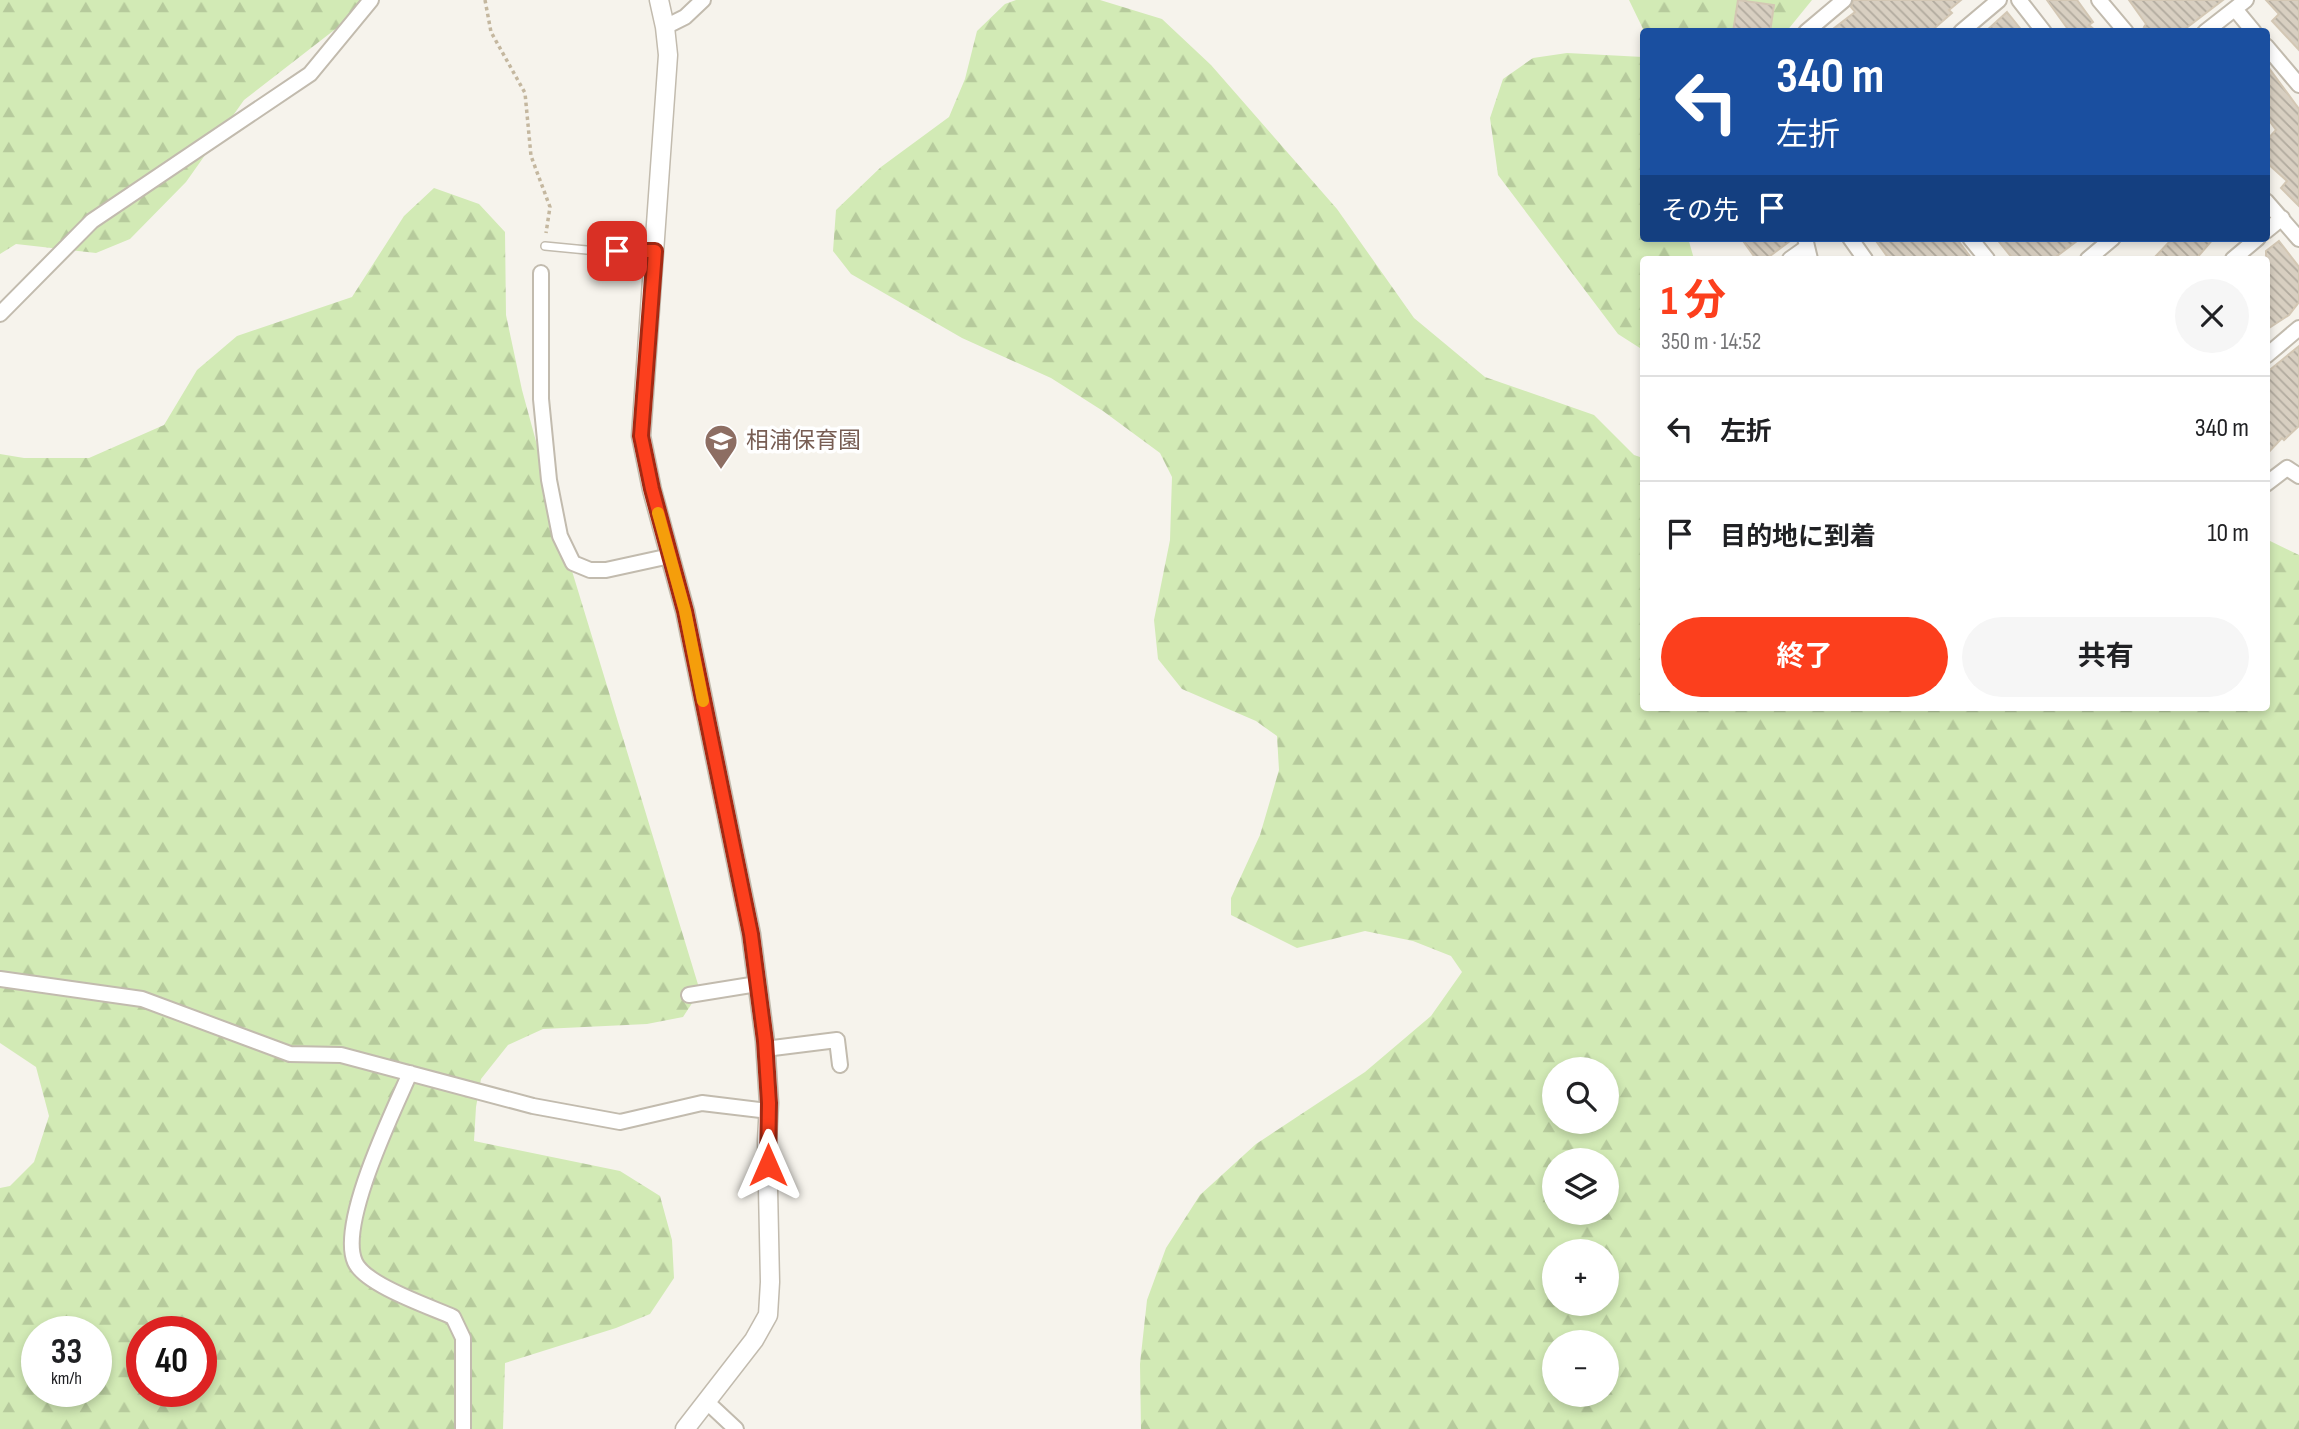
<!DOCTYPE html>
<html lang="ja">
<head>
<meta charset="utf-8">
<style>
  body { margin:0; font-family:"Sofia Sans Condensed","Noto Sans JP",sans-serif; background:#f6f6f6; color:#202124; height:100vh; display:flex; flex-direction:column; font-size:26px; white-space:nowrap }
  * { box-sizing:border-box; margin:0 }
  p { font-size:23px; color:#757577 }
  .icon { flex:none; width:38px; height:38px; fill:none; stroke:currentColor; stroke-width:2; stroke-linecap:round; stroke-linejoin:round }
  .map { position:relative; flex:1; overflow:hidden }
  .sheet { position:absolute; left:1640px; top:256px; width:630px; height:455px; display:flex; flex-direction:column; background:#fff; border-radius:7px; box-shadow:0 4px 10px #0003 }
  .sheet>* { flex:none }
  .banner { position:absolute; left:1640px; top:28px; width:630px; height:214px; border-radius:7px; box-shadow:0 4px 10px #0003; background:#1a4fa0; color:#fff; overflow:hidden }
  .fabs { position:absolute; left:1542px; top:1057px; display:grid; gap:14px }
  .fabs a { display:grid; place-items:center; width:77px; height:77px; border-radius:50%; background:#fff; box-shadow:0 4px 10px #0003; font-size:35px }
  .speed { position:absolute; left:21px; top:1316px; display:flex; gap:14px; font-size:35px; font-weight:700; text-align:center }
  .speed>* { display:grid; place-content:center; width:91px; height:91px; border-radius:50%; background:#fff; box-shadow:0 4px 10px #0003; line-height:1 }
  .speed small { font-size:18px; font-weight:400 }
  .speed .limit { border:10px solid #d22; background:#fff; color:#111 }
  .pin { position:absolute; display:grid; place-items:center; width:60px; height:60px; color:#fff; margin:-30px; border-radius:14px; box-shadow:0 4px 10px #0006 }
  .me { position:absolute; width:77px; margin:-38px; rotate:0deg; stroke-linejoin:round; filter:drop-shadow(0 0 5px #0008) }
  .turn { display:flex; align-items:center; gap:24px; height:147px; padding:0 21px; font-size:32px }
  .turn .icon { width:91px; height:91px; stroke-width:2.5 }
  .turn b { display:block; font-size:49px; line-height:60px }
  .then { display:flex; align-items:center; height:66px; padding:0 21px; background:#0003; gap:14px; font-size:26px }
  .round { display:grid; place-items:center; flex:none; width:74px; height:74px; border-radius:37px; background:#f6f6f6 }
  .headline { display:flex; align-items:center; justify-content:space-between; height:119px; padding:0 21px }
  h1 { font-size:42px; font-weight:700; line-height:52px; color:#fc3f1d }
  .primary-button { display:flex; gap:14px; margin-top:auto; padding:14px 21px }
  .primary-button a { flex:1; height:80px; border-radius:42px; background:#fc3f1d; color:#fff; font-size:28px; font-weight:700; line-height:80px; text-align:center }
  .primary-button a+a { background:#f6f6f6; color:#202124 }
  ul { padding:0; list-style:none }
  li { display:flex; align-items:center; gap:21px; height:105px; padding:0 21px; border-top:2px solid #e0e0e0 }
  li div { flex:1 }
  li b { display:block; font-size:26px }
  li em { font-style:normal }
  .map>svg:first-child { display:block }
</style>
</head>
<body>
<div class="map">
<svg width="2299" height="1429" viewBox="0 0 2299 1429">
  <defs>
    <pattern id="forest-firs" width="22" height="20" patternUnits="userSpaceOnUse" patternTransform="scale(1.75)"><rect width="22" height="20" fill="#d2eab5"/><path d="M5 1l3.5 6h-7zM16 11l3.5 6h-7z" fill="#b6ca9c"/></pattern>
    <pattern id="building-back-hatch" width="6" height="6" patternUnits="userSpaceOnUse" patternTransform="scale(1.75)"><rect width="6" height="6" fill="#d8cfc1"/><path d="M-1 5l2 2M0 0l6 6M5-1l2 2" fill="none" stroke="#b1aa9e"/></pattern>
  </defs>
  <rect width="100%" height="100%" fill="#f6f3ec"/>
  <!-- forest -->
  <path fill="url(#forest-firs)" fill-rule="evenodd" d="M0,0h373l-129,100 -58,82 -56,57 -34,14 -80,-9 -16,10z
    M1016,0h84l62,19 49,46 126,144 77,109 71,59 109,38 40,40 9,3v249h623v-168l33,16v874h-1158l-1,-65 7,-64 19,-52 34,-53 56,-51 109,-72 66,-56 31,-44 -11,-16 -38,-15 -48,-10 -68,17 -66,-33v-17l29,-63 19,-65 -2,-34 -21,-15 -74,-32 -24,-30 -4,-39 16,-80 2,-63 -12,-24 -57,-42 -52,-33 -89,-40 -111,-64 -18,-23 3,-41 45,-43 68,-50 16,-38 12,-48 28,-27zM1606,1069v53h-52v-53zM1606,1160v53h-52v-53zM1606,1251v53h-52v-53zM1554,1342h52v53h-52z
    M1629,0h183l-26,32 -142,-1z
    M1567,53l76,4v181h45l6,21h-51v91l-25,-16 -120,-159 -8,-57 13,-39 30,-21z
    M434,188l45,16 26,28 1,83 16,75 43,158 135,443 -17,26 -36,7 -104,5 -35,16 -27,34 -5,28 -2,34 146,30 40,25 12,44 2,38 -24,36 -34,14 -111,35 -2,66h-503v-241l10,-2 24,-24 15,-46 -13,-49 -36,-24v-589l24,4h65l75,-33 33,-55 40,-34 115,-39 52,-81zM37,1332h59v59h-59zM142,1332h59v59h-59z"/>
  <!-- building -->
  <path fill="url(#building-back-hatch)" stroke="#d3c7b4" stroke-width="2" d="M1738,0l36,5 -4,27h-37z
    M1853,0h108l-12,10 3,3 -22,19h-101l26,-20 -4,-5z
    M2047,0h30l16,22 -4,3 8,7h-27z
    M2129,0h94l-42,32h-26l-11,-5 2,-3z
    M2266,0h33v50l-27,-29 7,-7z
    M2007,12l16,20h-38z
    M2266,64l33,45v97l-18,-18 6,-7 -21,-19v-21l10,-11 -10,-14z
    M1741,238h53l-28,21h-10z
    M1874,238h82l16,21h-83z
    M1996,238h85l-28,21h-40z
    M2173,238h41l-18,21h-43z
    M2279,241l20,26v35l-10,13 -23,15v-79z
    M2299,346v80l-15,14 -2,-2 -16,17v-82z"/>
  <g fill="none" stroke-linecap="round" stroke-linejoin="round">
    <defs>
      <path id="service" d="M545,246l52,5h57"/>
      <path id="minor" d="M2019,0l25,32
        M2099,0l27,32
        M2235,9l19,23
        M665,27l20,-10 18,-17
        M1806,32l38,-32
        M1961,32l38,-32
        M2205,32l41,-32
        M2266,46l33,39
        M2266,201l33,38
        M2266,231l16,-13
        M1805,238l5,21
        M1850,238l15,21
        M1970,238l17,21
        M1790,259l17,-12
        M2088,259l25,-21
        M2233,259l25,-21
        M541,273v126l8,81 11,56 13,27 17,7h16l64,-14
        M0,314l92,-93 218,-147 61,-74
        M2266,356l33,-28
        M2266,484l21,-16 12,8
        M0,979l142,20 148,55 51,1 192,51 87,16 82,-19 66,8
        M689,995l68,-11
        M765,1049l72,-9 3,25
        M410,1073c-17,39 -72,151 -55,189 10,23 76,45 98,55l10,21v91
        M707,1402l29,27"/>
      <path id="tertiary" d="M659,0l6,27 3,28 -27,381 11,54 33,121 66,323 14,107 4,62 -2,38 3,141 -2,33 -14,25 -69,89"/>
    </defs>
    <!-- service casing -->
    <use href="#service" stroke="#c2bbae" stroke-width="10"/>
    <!-- minor casing -->
    <use href="#minor" stroke="#c2bbae" stroke-width="18"/>
    <!-- tertiary casing -->
    <use href="#tertiary" stroke="#c2bbae" stroke-width="21"/>
    <!-- path -->
    <path stroke="#c4b79f" stroke-width="3.5" stroke-dasharray="3.5 3.5" stroke-linecap="butt" d="M485,0l6,32 34,61 6,63 19,51 -4,26"/>
    <!-- service -->
    <use href="#service" stroke="#fff" stroke-width="7"/>
    <!-- minor -->
    <use href="#minor" stroke="#fff" stroke-width="14"/>
    <!-- tertiary -->
    <use href="#tertiary" stroke="#fff" stroke-width="18"/>
  </g>
  <g fill="none" stroke-linecap="round" stroke-linejoin="round">
    <defs>
      <path id="route" d="M617,251h38l-14,185 11,53 33,122 66,323 14,107 4,62 -1,62"/>
    </defs>
    <!-- route casing -->
    <use href="#route" stroke="#a42913" stroke-width="18"/>
    <!-- route -->
    <use href="#route" stroke="#fc3f1d" stroke-width="12"/>
    <!-- slow -->
    <path stroke="#f59e0b" stroke-width="12" d="M658,513l27,98 18,90"/>
  </g>
  <!-- icons -->
  <defs>
    <symbol id="school-pin" viewBox="-11 -11 22 30"><path d="M0 17L-7.5 6A9.5 9.5 0 1 1 7.5 6Z" fill="#8d6e63" stroke="#fff"/><path d="M0-5L7-2L0 1L-7-2ZM-4 1L0 2.5L4 1V4Q0 6-4 4Z" fill="#fff"/></symbol>
  </defs>
  <g fill-rule="evenodd">
    <use href="#school-pin" x="702" y="422" width="38" height="52"/>
  </g>
  <g text-anchor="middle" dominant-baseline="central" stroke-width="7" stroke-linejoin="round" paint-order="stroke">
    <!-- education labels -->
    <g font-size="23" fill="#785e54" stroke="#fff" text-anchor="start">
      <text x="746" y="441">相浦保育園</text>
    </g>
  </g>
</svg>
<div class="fabs">
<a><svg class="icon" aria-label="search" viewBox="0 0 24 24"><circle cx="10" cy="10" r="6"/><path d="M15 15l6 6"/></svg></a>
<a><svg class="icon" aria-label="layers" viewBox="0 0 24 24"><path d="M12 4l9 5-9 5-9-5zM3 14l9 5 9-5"/></svg></a>
<a>+</a>
<a>−</a>
</div>
<div class="speed"><div>33<small>km/h</small></div><div class="limit">40</div></div>
<div class="pin" style="left:617px;top:251px;background:#d93025"><svg class="icon" aria-label="arrive" viewBox="0 0 24 24"><path d="M6 21V4h12l-3 4 3 4H6"/></svg></div>
<svg class="me" style="left:768px;top:1165px" viewBox="-20 -20 40 40"><path d="M0-17L14 15 0 8-14 15z" fill="#fc3f1d" stroke="#fff" stroke-width="4"/></svg>
<div class="banner">
<div class="turn"><svg class="icon" aria-label="left" viewBox="0 0 24 24"><path d="M17 20v-9H6M10 6l-5 5 5 5"/></svg><div><b>340 m</b>左折</div></div>
<div class="then">その先<svg class="icon" aria-label="arrive" viewBox="0 0 24 24"><path d="M6 21V4h12l-3 4 3 4H6"/></svg></div>
</div>
<section class="sheet">
<div class="headline"><div><h1>1 分</h1><p>350 m · 14:52</p></div><a class="round"><svg class="icon" aria-label="close" viewBox="0 0 24 24"><path d="M6 6l12 12M18 6L6 18"/></svg></a></div>
<ul>
<li><svg class="icon" aria-label="left" viewBox="0 0 24 24"><path d="M17 20v-9H6M10 6l-5 5 5 5"/></svg><div><b>左折</b></div><em>340 m</em></li>
<li><svg class="icon" aria-label="arrive" viewBox="0 0 24 24"><path d="M6 21V4h12l-3 4 3 4H6"/></svg><div><b>目的地に到着</b></div><em>10 m</em></li>
</ul>
<div class="primary-button"><a>終了</a><a>共有</a></div>
</section>
</div>
</body>
</html>
